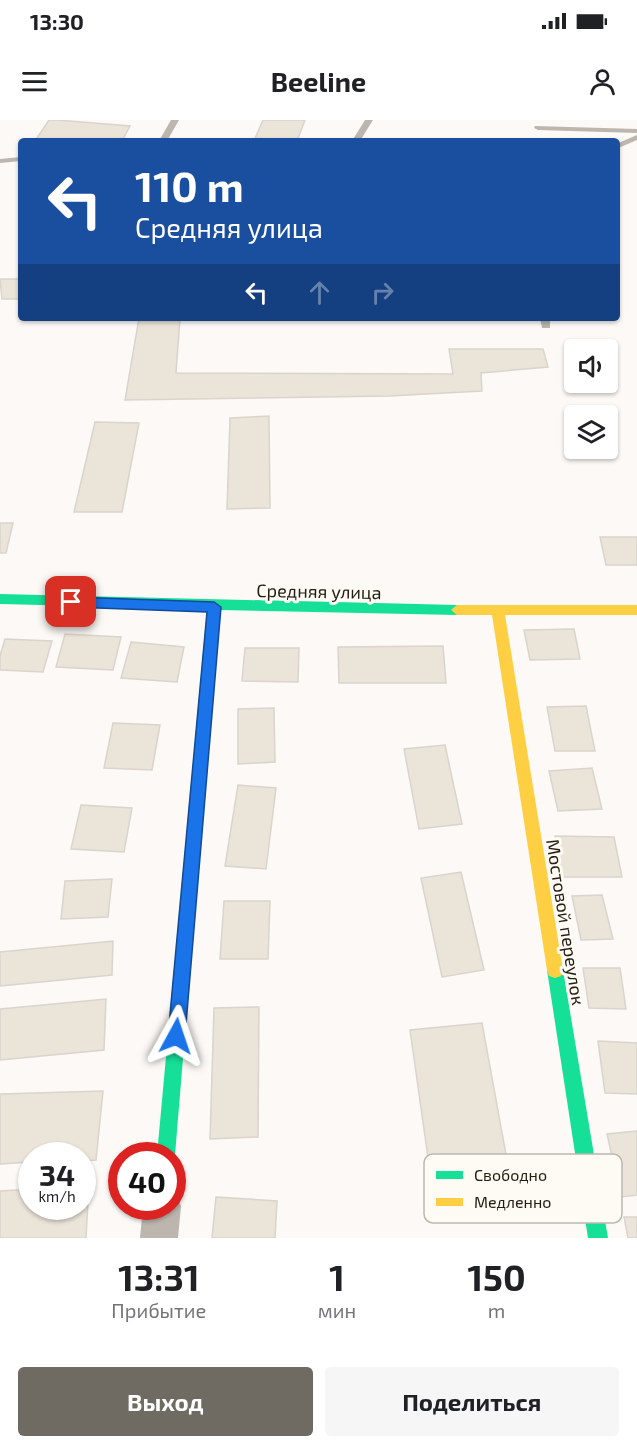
<!DOCTYPE html>
<html lang="ru">
<head>
<meta charset="utf-8">
<style>
  body { margin:0; font-family:"Exo 2",sans-serif; background:#f6f6f6; color:#202124; height:100vh; display:flex; flex-direction:column; font-size:22px; white-space:nowrap }
  * { box-sizing:border-box; margin:0 }
  p { font-size:20px; color:#757577 }
  .icon { flex:none; width:33px; height:33px; fill:none; stroke:currentColor; stroke-width:2; stroke-linecap:round; stroke-linejoin:round }
  .map { position:relative; height:1118px; overflow:hidden }
  .drawer { display:flex; flex-direction:column; background:#fff; flex:1 }
  .drawer>* { flex:none }
  .guide { position:absolute; left:18px; top:18px; width:602px; height:183px; border-radius:6px; box-shadow:0 2px 4px #0004; background:#1a4fa0; color:#fff; overflow:hidden }
  .tools { position:absolute; left:564px; top:219px; display:grid; gap:12px }
  .tools a { display:grid; place-items:center; width:54px; height:54px; border-radius:6px; background:#fff; box-shadow:0 2px 4px #0004; font-size:30px }
  .speed { position:absolute; left:18px; top:1022px; display:flex; gap:12px; font-size:30px; font-weight:700; text-align:center }
  .speed>* { display:grid; place-content:center; width:78px; height:78px; border-radius:50%; background:#fff; box-shadow:0 2px 4px #0004; line-height:1 }
  .speed small { font-size:15px; font-weight:400 }
  .speed .limit { border:9px solid #d22; background:#fff; color:#111 }
  .pin { position:absolute; display:grid; place-items:center; width:51px; height:51px; color:#fff; margin:-26px; border-radius:12px; box-shadow:0 3px 9px #0006 }
  .me { position:absolute; width:66px; margin:-33px; rotate:5deg; stroke-linejoin:round; filter:drop-shadow(0 0 4px #0008) }
  .turn { display:flex; align-items:center; gap:21px; height:126px; padding:0 18px; font-size:27px }
  .turn .icon { width:78px; height:78px; stroke-width:2.5 }
  .turn b { display:block; font-size:42px; line-height:51px }
  .lanes { display:flex; align-items:center; height:57px; padding:0 18px; background:#0003; justify-content:center; gap:30px; direction:ltr }
  .lanes .off { opacity:.35 }
  .eta { display:flex; justify-content:space-evenly; align-items:center; height:102px; text-align:center }
  .eta b { font-size:36px; font-weight:700; line-height:42px }
  .primary-button { display:flex; gap:12px; margin-top:auto; padding:12px 18px }
  .primary-button a { flex:1; height:69px; border-radius:6px; background:#6f6a62; color:#fff; font-size:24px; font-weight:700; line-height:69px; text-align:center }
  .primary-button a+a { background:#f6f6f6; color:#202124 }
  .status { display:flex; justify-content:space-between; align-items:center; height:42px; padding:0 30px; background:#fff; direction:ltr }
  .status svg { height:16px; fill:currentColor }
  header { display:flex; justify-content:space-between; align-items:center; height:78px; padding:0 18px; background:#fff; font-size:27px; font-weight:700 }
  .map>svg:first-child { display:block }
</style>
</head>
<body>
<div class="status"><b>13:30</b><svg viewBox="0 0 49 12"><path d="M0 12V9h3v3zM5 12V6h3v6zM10 12V3h3v9zM15 12V0h3v12zM26 1h20v11H26zM47 4h2v5h-2z"/></svg></div>
<header><svg class="icon" aria-label="menu" viewBox="0 0 24 24"><path d="M4 6h16M4 12h16M4 18h16"/></svg>Beeline<svg class="icon" aria-label="person" viewBox="0 0 24 24"><circle cx="12" cy="8" r="4"/><path d="M4 21q1-7 8-7t8 7"/></svg></header>
<div class="map">
<svg width="637" height="1118" viewBox="0 0 637 1118">
  <rect width="100%" height="100%" fill="#fcf9f6"/>
  <!-- building -->
  <path fill="#ebe4d9" stroke="#d9d4cd" stroke-width="1.5" d="M49,0h8l73,6 -8,15h-87z
    M263,0h42l-8,21h-43z
    M0,159h21v20h-19z
    M139,198h41l-4,55 277,1 -4,-25h94l5,18 -67,6 1,18 -93,5 -264,4z
    M269,296l1,92 -43,1 3,-91z
    M95,302l44,1 -17,89h-48z
    M0,403h13l-7,30h-6z
    M600,417h37v28h-31z
    M574,509l6,30 -50,1 -6,-30z
    M65,514l56,3 -8,33 -57,-3z
    M5,519l47,2 -9,31 -43,-2v-14z
    M131,522l53,5 -7,35 -56,-4z
    M443,526l3,37h-107l-1,-36z
    M245,528h54l-1,34 -56,-1z
    M586,586l9,45h-40l-8,-44z
    M274,588l1,54 -37,2v-55z
    M113,603l47,2 -8,45 -48,-2z
    M445,625l17,79 -43,5 -15,-80z
    M592,648l10,41 -44,2 -9,-40z
    M238,665l38,3 -10,81 -41,-3z
    M81,685l51,3 -8,44 -53,-3z
    M555,716l59,1 8,40h-61z
    M461,752l23,98 -42,7 -21,-99z
    M112,759l-4,38 -47,2 4,-38z
    M602,775l11,44 -32,1 -9,-44z
    M224,781h46l-2,58h-48z
    M113,821l-1,34 -112,11v-34z
    M583,848h37l6,41 -37,-1z
    M106,879l-2,51 -104,10v-51z
    M259,887l-1,130 -48,2 4,-131z
    M482,903l27,148 -78,8 -21,-149z
    M598,921l39,2v51l-32,-1z
    M103,971l-7,69 -14,1v-6h-50v7l-32,2v-70z
    M637,1011v64l-16,2 -14,-63z
    M89,1064l-3,54h-86v-47l32,-2v17h50v-21z
    M216,1077l61,4 -2,37h-63z
    M624,1097h13v21h-9z"/>
  <g fill="none" stroke-linecap="round" stroke-linejoin="round">
    <!-- lane -->
    <path fill="#bcb6af" fill-rule="evenodd" d="M171,0h8l-12,21h-8z
      M365,0h8l-13,21h-8z
      M535,6l102,3v4l-99,-3 -4,-2z
      M637,15v5l-21,9v-5z
      M21,37v4l-21,2v-4z
      M540,198h10v10h-8z"/>
    <!-- street -->
    <path fill="#bcb6af" fill-rule="evenodd" d="M172,1072l3,1 6,13 -3,32h-38l3,-32h29z"/>
    <!-- fast -->
    <path fill="#16e098" fill-rule="evenodd" d="M0,474l457,11 6,5 -6,5 -237,-5 -45,545 -3,6v-6h-15l50,-546 -207,-5z
      M555,842l6,2 2,6 45,268h-20l-41,-268 2,-6z"/>
    <!-- slow -->
    <path fill="#ffcf43" fill-rule="evenodd" d="M457,485h180v10h-132l58,355 -2,6 -6,2 -6,-2 -2,-6 -55,-355h-35l-6,-5z"/>
  </g>
  <!-- route -->
  <path fill="#1a73e8" stroke="#114b97" stroke-width="1.5" d="M71,477l143,5 7,5 -36,429 -2,6 -7,3 -6,-3 -2,-6 39,-424 -136,-5 -6,-5z"/>
  <g text-anchor="middle" dominant-baseline="central" stroke-width="6" stroke-linejoin="round" paint-order="stroke">
    <!-- street labels -->
    <g font-size="18" fill="#231d12" stroke="#fefaf4">
      <text transform="translate(319 471) rotate(1)">Средняя улица</text>
      <text transform="translate(566 802) rotate(81)">Мостовой переулок</text>
    </g>
  </g>
  <!-- legend -->
  <rect x="424" y="1034" width="198" height="69" rx="9" fill="#fefaf4" stroke="#bcb8b0" stroke-width="1.5"/>
  <rect x="436" y="1051" width="27" height="8" fill="#16e098"/>
  <rect x="436" y="1078" width="27" height="8" fill="#ffcf43"/>
  <g font-size="16" fill="#231d12">
    <text x="474" y="1061">Свободно</text>
    <text x="474" y="1088">Медленно</text>
  </g>
</svg>
<div class="tools">
<a><svg class="icon" aria-label="sound" viewBox="0 0 24 24"><path d="M4 9h4l5-4v14l-5-4H4zM17 9q2 3 0 6"/></svg></a>
<a><svg class="icon" aria-label="layers" viewBox="0 0 24 24"><path d="M12 4l9 5-9 5-9-5zM3 14l9 5 9-5"/></svg></a>
</div>
<div class="speed"><div>34<small>km/h</small></div><div class="limit">40</div></div>
<div class="pin" style="left:71px;top:482px;background:#d93025"><svg class="icon" aria-label="arrive" viewBox="0 0 24 24"><path d="M6 21V4h12l-3 4 3 4H6"/></svg></div>
<svg class="me" style="left:176px;top:916px" viewBox="-20 -20 40 40"><path d="M0-17L14 15 0 8-14 15z" fill="#1a73e8" stroke="#fff" stroke-width="4"/></svg>
<div class="guide">
<div class="turn"><svg class="icon" aria-label="left" viewBox="0 0 24 24"><path d="M17 20v-9H6M10 6l-5 5 5 5"/></svg><div><b>110 m</b>Средняя улица</div></div>
<div class="lanes"><svg class="icon" aria-label="left" viewBox="0 0 24 24"><path d="M17 20v-9H6M10 6l-5 5 5 5"/></svg><svg class="icon off" aria-label="ahead" viewBox="0 0 24 24"><path d="M12 20V5M6 11l6-6 6 6"/></svg><svg class="icon off" aria-label="right" viewBox="0 0 24 24"><path d="M7 20v-9h11M14 6l5 5-5 5"/></svg></div>
</div>
</div>
<section class="drawer">
<div class="eta">
<div><b>13:31</b><p>Прибытие</p></div>
<div><b>1</b><p>мин</p></div>
<div><b>150</b><p>m</p></div>
</div>
<div class="primary-button"><a>Выход</a><a>Поделиться</a></div>
</section>
</body>
</html>
